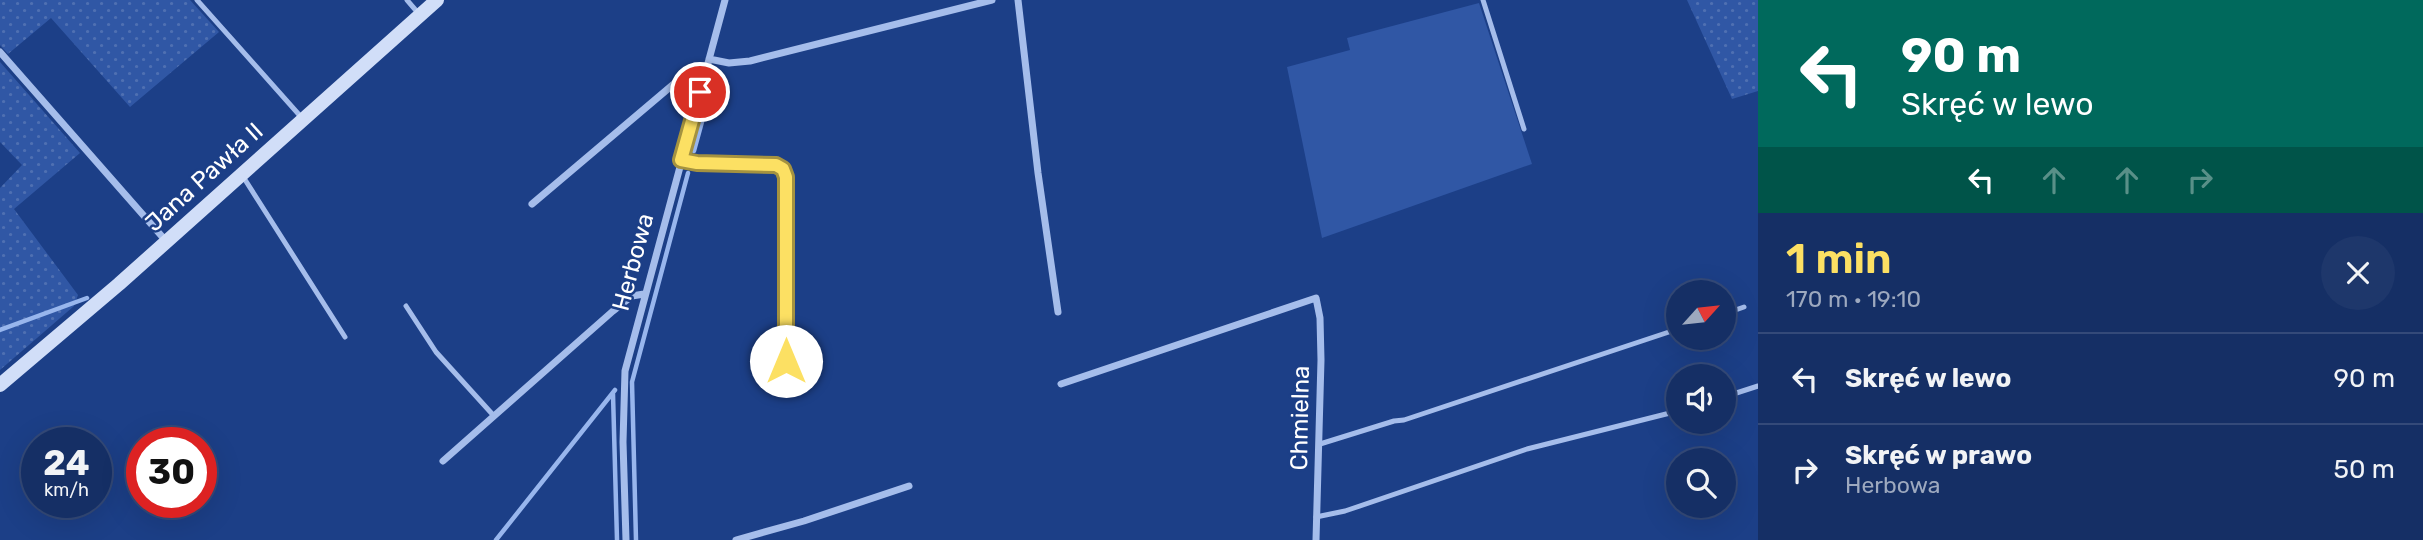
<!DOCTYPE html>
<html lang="pl">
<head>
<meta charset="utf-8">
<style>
  body { margin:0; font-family:Rubik,sans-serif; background:#1e376b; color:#f1f3f6; height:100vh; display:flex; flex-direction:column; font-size:26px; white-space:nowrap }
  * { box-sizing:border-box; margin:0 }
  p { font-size:23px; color:#9da9bf }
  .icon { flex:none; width:38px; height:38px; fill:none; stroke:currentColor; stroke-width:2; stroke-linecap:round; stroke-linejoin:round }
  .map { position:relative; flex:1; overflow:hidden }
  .sheet { display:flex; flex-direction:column; background:#152f65; width:665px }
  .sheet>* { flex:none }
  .guide { background:#00695c; color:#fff; overflow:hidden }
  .needle { width:46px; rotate:63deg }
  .tools { position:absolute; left:1666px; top:280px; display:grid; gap:14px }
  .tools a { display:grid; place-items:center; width:70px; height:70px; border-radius:50%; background:#152f65; box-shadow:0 7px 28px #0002,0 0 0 2px #344a79; font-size:35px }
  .speed { position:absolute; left:21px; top:427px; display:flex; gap:14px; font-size:35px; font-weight:700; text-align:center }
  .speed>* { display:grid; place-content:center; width:91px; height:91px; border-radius:50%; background:#152f65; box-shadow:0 7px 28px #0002,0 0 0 2px #344a79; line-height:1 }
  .speed small { font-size:18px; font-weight:400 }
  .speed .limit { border:10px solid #d22; background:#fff; color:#111 }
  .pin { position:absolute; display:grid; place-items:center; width:60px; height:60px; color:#fff; margin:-30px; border:4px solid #fff; border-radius:50%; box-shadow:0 2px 7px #0007 }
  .me { position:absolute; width:77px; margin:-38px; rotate:0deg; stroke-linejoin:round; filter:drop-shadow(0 0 5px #0008) }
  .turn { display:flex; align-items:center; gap:24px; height:147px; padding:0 28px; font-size:32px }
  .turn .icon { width:91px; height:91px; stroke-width:2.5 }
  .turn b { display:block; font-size:49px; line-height:60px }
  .lanes { display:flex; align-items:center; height:66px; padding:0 28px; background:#0003; justify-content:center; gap:35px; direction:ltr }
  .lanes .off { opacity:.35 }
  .round { display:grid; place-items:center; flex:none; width:74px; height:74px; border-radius:37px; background:#1e376b }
  .summary { display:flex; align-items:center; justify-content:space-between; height:119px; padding:0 28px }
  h1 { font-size:42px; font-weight:600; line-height:52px; color:#fce063 }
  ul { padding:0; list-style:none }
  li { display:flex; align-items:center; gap:21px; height:91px; padding:0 28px; border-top:2px solid #344a79 }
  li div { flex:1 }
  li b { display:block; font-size:26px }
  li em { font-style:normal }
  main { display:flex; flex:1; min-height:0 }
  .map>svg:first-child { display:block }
</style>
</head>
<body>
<main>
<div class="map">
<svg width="1758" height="540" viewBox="0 0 1758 540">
  <defs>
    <pattern id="grass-dots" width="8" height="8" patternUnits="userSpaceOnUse" patternTransform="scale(1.75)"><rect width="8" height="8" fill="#3057a5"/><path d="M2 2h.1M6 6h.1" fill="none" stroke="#4f70b2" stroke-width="1.8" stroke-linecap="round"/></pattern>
  </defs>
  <rect width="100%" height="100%" fill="#1c3f87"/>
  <!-- grass -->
  <path fill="url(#grass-dots)" d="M0,0h190l29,32 -89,75 -79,-89 -43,36 -8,-9z
    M1687,0h71v91l-26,8z
    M0,62l80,91 -66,56 64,86 -4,11 -74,64v-182l22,-23 -22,-23z"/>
  <!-- green -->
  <path fill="#3057a5" d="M1479,3l53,161 -210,74 -35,-171 63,-17 -3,-12z"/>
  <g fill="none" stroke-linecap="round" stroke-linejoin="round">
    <!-- stream -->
    <path stroke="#98b6ed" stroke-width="4.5" d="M694,151l22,-80
      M0,330l87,-32
      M613,394l4,146
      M496,540l119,-150
      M636,540l-4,-158 56,-209"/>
    <!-- lane -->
    <path stroke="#a5bdeb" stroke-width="5" d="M197,0l105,118
      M407,0l12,14
      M1483,0l41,129
      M242,175l103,162
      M406,306l30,46 58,64
      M1724,314l20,-7
      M1724,397l34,-11
      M1320,444l74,-23 10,-1 274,-91
      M1316,517l29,-6 182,-62 151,-38"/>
    <!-- street -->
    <path stroke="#a5bdeb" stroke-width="7" d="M1018,0l20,173 20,139
      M0,52l166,189
      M709,59l20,4 21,-2 242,-61
      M681,160l16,3h69c10,2 16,4 20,14v184
      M532,204l163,-138h12
      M1061,384l255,-86 4,20 1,42 -5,180
      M443,461l170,-150 19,-15 12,-2
      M626,540l-3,-98 2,-71 100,-371
      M736,540l68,-19 105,-35"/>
    <!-- secondary -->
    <path stroke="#d1def8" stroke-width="14" d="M0,385l119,-101 318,-284"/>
  </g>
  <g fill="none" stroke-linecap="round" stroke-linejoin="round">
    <defs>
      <path id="route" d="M700,92l-19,68 16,3 79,2 7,4 3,8v184"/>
    </defs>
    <!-- route casing -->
    <use href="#route" stroke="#a49240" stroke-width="18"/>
    <!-- route -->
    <use href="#route" stroke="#fce063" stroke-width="12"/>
  </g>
  <g text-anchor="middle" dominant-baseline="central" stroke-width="5" stroke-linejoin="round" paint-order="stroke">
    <!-- street labels -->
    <g font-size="24" fill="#fff" stroke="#1c3f87">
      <text transform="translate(204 177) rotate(-42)">Jana Pawła II</text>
      <text transform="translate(633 262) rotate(-75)">Herbowa</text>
      <text transform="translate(1300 418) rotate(-89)">Chmielna</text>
    </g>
  </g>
</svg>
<div class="tools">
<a><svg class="needle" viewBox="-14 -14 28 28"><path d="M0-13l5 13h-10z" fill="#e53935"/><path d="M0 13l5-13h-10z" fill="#9da9bf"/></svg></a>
<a><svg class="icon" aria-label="sound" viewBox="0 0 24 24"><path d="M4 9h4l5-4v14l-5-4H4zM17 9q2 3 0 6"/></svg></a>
<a><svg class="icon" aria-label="search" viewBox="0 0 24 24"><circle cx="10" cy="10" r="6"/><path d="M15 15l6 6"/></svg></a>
</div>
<div class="speed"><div>24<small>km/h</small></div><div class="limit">30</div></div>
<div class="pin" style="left:700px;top:92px;background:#d93025"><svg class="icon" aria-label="arrive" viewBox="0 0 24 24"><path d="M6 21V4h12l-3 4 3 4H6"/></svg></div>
<svg class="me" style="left:786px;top:361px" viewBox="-20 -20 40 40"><circle r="19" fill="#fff"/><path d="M0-13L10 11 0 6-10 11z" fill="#fce063"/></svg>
</div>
<section class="sheet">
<div class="guide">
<div class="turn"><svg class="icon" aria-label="left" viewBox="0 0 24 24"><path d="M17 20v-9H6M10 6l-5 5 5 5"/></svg><div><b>90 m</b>Skręć w lewo</div></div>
<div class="lanes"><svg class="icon" aria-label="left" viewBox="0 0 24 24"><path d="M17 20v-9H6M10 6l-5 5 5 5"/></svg><svg class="icon off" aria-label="ahead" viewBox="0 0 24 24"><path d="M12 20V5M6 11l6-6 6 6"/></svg><svg class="icon off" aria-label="ahead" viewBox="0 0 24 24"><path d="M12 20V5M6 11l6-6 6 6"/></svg><svg class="icon off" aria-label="right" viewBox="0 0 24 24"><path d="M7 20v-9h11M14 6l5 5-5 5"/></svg></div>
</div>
<div class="summary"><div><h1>1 min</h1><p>170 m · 19:10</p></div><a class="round"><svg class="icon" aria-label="close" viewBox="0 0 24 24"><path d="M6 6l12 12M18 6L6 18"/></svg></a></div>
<ul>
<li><svg class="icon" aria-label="left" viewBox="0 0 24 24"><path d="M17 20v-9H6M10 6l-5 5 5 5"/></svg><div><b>Skręć w lewo</b></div><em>90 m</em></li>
<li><svg class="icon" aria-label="right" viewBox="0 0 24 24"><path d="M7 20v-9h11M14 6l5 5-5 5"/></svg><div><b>Skręć w prawo</b><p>Herbowa</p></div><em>50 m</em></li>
</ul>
</section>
</main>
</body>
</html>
